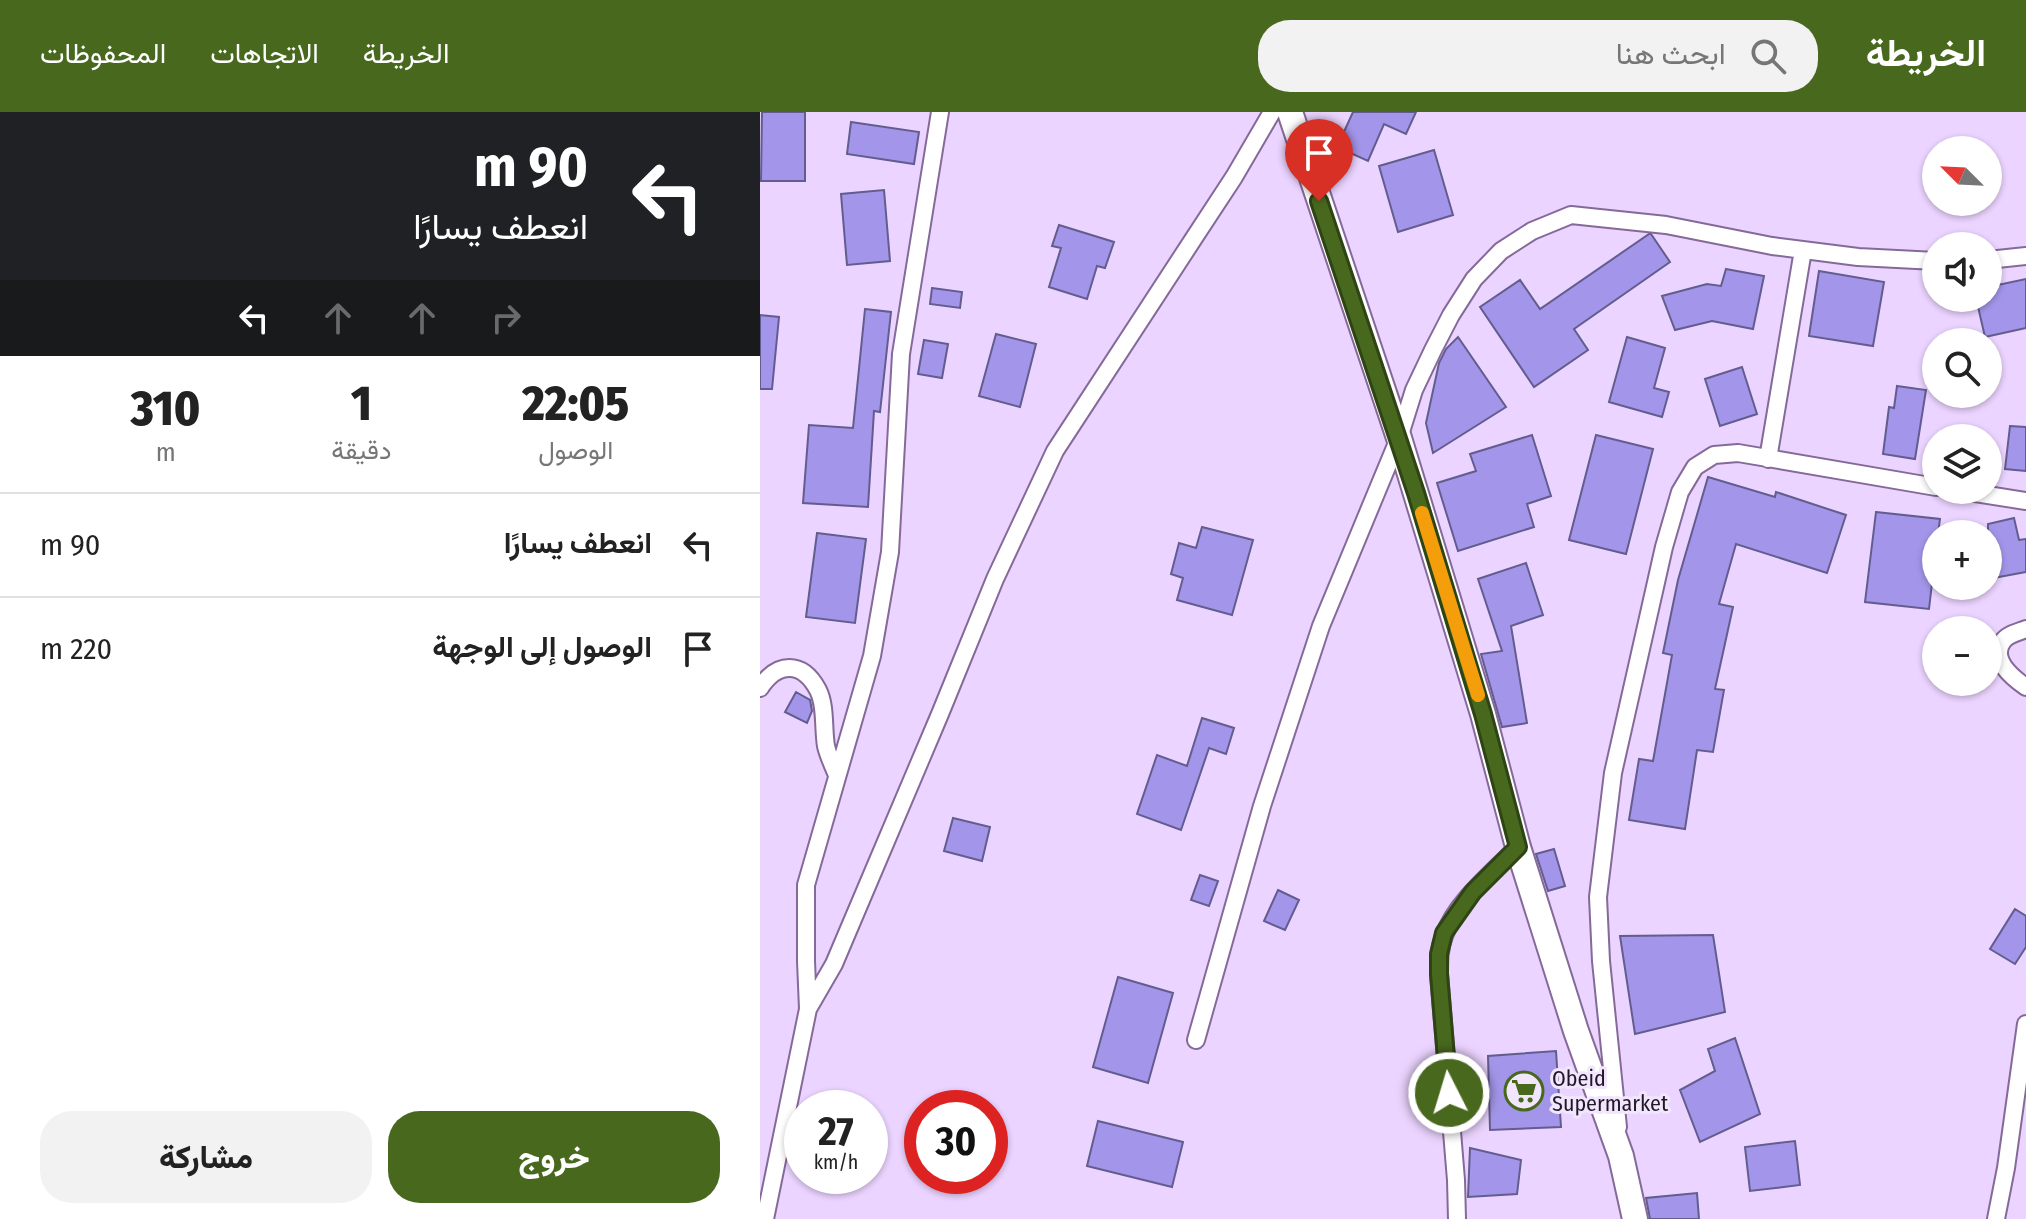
<!DOCTYPE html>
<html lang="ar">
<head>
<meta charset="utf-8">
<style>
  body { margin:0; font-family:"Fira Sans Condensed",Vazirmatn,sans-serif; background:#f2f2f2; color:#222; direction:rtl; height:100vh; display:flex; flex-direction:column; font-size:30px; white-space:nowrap }
  * { box-sizing:border-box; margin:0 }
  p { font-size:26px; color:#767676 }
  .icon { flex:none; width:44px; height:44px; fill:none; stroke:currentColor; stroke-width:2; stroke-linecap:round; stroke-linejoin:round }
  .map { position:relative; flex:1; overflow:hidden; direction:ltr }
  .sheet { display:flex; flex-direction:column; background:#fff; width:760px }
  .sheet>* { flex:none }
  .hud { background:#202124; color:#fff; overflow:hidden }
  .needle { width:52px; rotate:294deg }
  .fabs { position:absolute; left:1162px; top:24px; display:grid; gap:16px }
  .fabs a { display:grid; place-items:center; width:80px; height:80px; border-radius:50%; background:#fff; box-shadow:0 2px 6px #0004; font-size:40px }
  .speed { position:absolute; left:24px; top:978px; display:flex; gap:16px; font-size:40px; font-weight:700; text-align:center }
  .speed>* { display:grid; place-content:center; width:104px; height:104px; border-radius:50%; background:#fff; box-shadow:0 2px 6px #0004; line-height:1 }
  .speed small { font-size:20px; font-weight:400 }
  .speed .limit { border:12px solid #d22; background:#fff; color:#111 }
  .pin { position:absolute; display:grid; place-items:center; width:68px; height:68px; color:#fff; margin:-82px -34px; border-radius:50% 50% 50% 0; rotate:-45deg; box-shadow:0 0 8px #0007 }
  .pin .icon { rotate:45deg }
  .me { position:absolute; width:88px; margin:-44px; rotate:355deg; stroke-linejoin:round; filter:drop-shadow(0 0 6px #0008) }
  .turn { display:flex; align-items:center; gap:28px; height:168px; padding:0 40px; font-size:36px }
  .turn .icon { width:104px; height:104px; stroke-width:2.5 }
  .turn b { display:block; font-size:56px; line-height:68px }
  .lanes { display:flex; align-items:center; height:76px; padding:0 40px; background:#0003; justify-content:center; gap:40px; direction:ltr }
  .lanes .off { opacity:.35 }
  .eta { display:flex; justify-content:space-evenly; align-items:center; height:136px; text-align:center }
  .eta b { font-size:48px; font-weight:800; line-height:56px }
  .primary-button { display:flex; gap:16px; margin-top:auto; padding:16px 40px }
  .primary-button a { flex:1; height:92px; border-radius:32px; background:#48681e; color:#fff; font-size:32px; font-weight:800; line-height:92px; text-align:center }
  .primary-button a+a { background:#f2f2f2; color:#222 }
  ul { padding:0; list-style:none }
  li { display:flex; align-items:center; gap:24px; height:104px; padding:0 40px; border-top:2px solid #e0e0e0 }
  li div { flex:1 }
  li b { display:block; font-size:30px }
  li em { font-style:normal }
  header { display:flex; align-items:center; gap:48px; box-sizing:border-box; height:112px; padding:0 40px; background:#48681e; color:#fff }
  header strong { font-size:38px }
  nav { display:flex; gap:44px; margin-inline-start:auto; font-size:28px }
  .search { width:560px; height:72px; background:#f2f2f2; display:flex; align-items:center; gap:20px; box-sizing:border-box; padding:0 28px; border-radius:32px; color:#767676; font-size:30px }
  main { display:flex; flex:1; min-height:0 }
  .map>svg:first-child { display:block }
</style>
</head>
<body>
<header>
<strong>الخريطة</strong>
<div class="search"><svg class="icon" aria-label="search" viewBox="0 0 24 24"><circle cx="10" cy="10" r="6"/><path d="M15 15l6 6"/></svg>ابحث هنا</div>
<nav><a>الخريطة</a><a>الاتجاهات</a><a>المحفوظات</a></nav>
</header>
<main>
<div class="map">
<svg width="1266" height="1107" viewBox="0 0 1266 1107">
  <rect width="100%" height="100%" fill="#ebd4ff"/>
  <!-- building -->
  <path fill="#a396ea" stroke="#635c8e" stroke-width="2" d="M2,0h43v69h-44z
    M593,0h63l-10,22 -22,-10 -16,37 -31,-14z
    M91,10l68,10 -5,32 -67,-10z
    M674,38l19,65 -55,17 -19,-66z
    M124,78l6,71 -43,4 -6,-71z
    M299,113l55,17 -9,26 -8,-2 -10,33 -38,-12 12,-39 -9,-2z
    M889,122h2l19,28 -96,67 14,21 -54,37 -54,-80 40,-27 20,29z
    M966,157l38,7 -11,53 -41,-8 -37,9 -13,-34 45,-12 14,2z
    M1059,159l65,11 -11,64 -64,-10z
    M1266,167v49l-41,9 -9,-39h12v-11z
    M172,176l30,4 -2,16 -30,-4z
    M105,197l26,3 -11,100 -6,-1 -6,96 -65,-4 6,-78 44,3z
    M0,203l19,2 -7,72h-12z
    M236,222l40,10 -16,63 -41,-11z
    M698,225l48,70 -73,46 -7,-30 13,-60 7,-14z
    M867,225l38,11 -11,40 15,4 -7,25 -53,-15z
    M164,228l24,4 -6,34 -24,-4z
    M982,255l15,47 -37,12 -15,-47z
    M1137,274l29,4 -11,69 -32,-5 6,-47 5,1z
    M1250,314l16,1v44l-21,-2z
    M772,323l19,61 -24,8 7,23 -76,24 -21,-68 39,-12 -6,-17z
    M836,323l57,14 -27,105 -57,-14z
    M948,365l67,20 1,-5 70,23 -19,58 -91,-29 -17,60 14,3 -18,82 9,1 -11,62 -16,-2 -12,79 -56,-9 10,-61 14,2 19,-106 -9,-2 15,-73z
    M1116,400l64,7 -2,15h-2v15l-7,60 -64,-7z
    M1254,406l5,22 7,-1v33l-38,7v-55z
    M442,415l51,13 -21,75 -55,-15 6,-22 -12,-4 8,-31 17,5z
    M57,421l49,6 -11,84 -49,-6z
    M766,451l17,52 -32,11 16,97 -25,4 -21,-73 21,-3 -24,-72z
    M36,580l14,8 2,11 -5,12 -22,-11z
    M442,606l32,10 -8,26 -17,-6 -28,82 -44,-16 20,-59 30,11z
    M193,706l37,9 -8,34 -38,-10z
    M794,737l11,37 -17,5 -12,-37z
    M440,763l18,6 -9,25 -18,-6z
    M518,778l21,10 -14,30 -21,-9z
    M1255,797l11,7v31l-11,17 -25,-15z
    M953,823l12,77 -90,22 -15,-98z
    M358,865l55,16 -25,90 -55,-16z
    M975,926l25,76 -60,28 -20,-52 35,-19 -7,-22z
    M796,939l5,76 -71,3 -2,-74z
    M338,1009l85,21 -11,45 -85,-21z
    M1035,1029l5,44 -50,6 -5,-44z
    M710,1036l51,12 -4,34 -49,3z
    M937,1081l2,26h-49l-4,-21z"/>
  <g fill="none" stroke-linecap="round" stroke-linejoin="round">
    <defs>
      <path id="minor" d="M1228,148l38,-4
        M1008,347l35,-209
        M1196,378l70,11
        M1266,517c-7,3 -18,5 -23,12 -14,18 10,37 23,46
        M0,576c17,-26 42,-28 58,2 8,16 5,38 8,56 2,9 7,20 11,29
        M48,897l26,-45 106,-250 55,-135 60,-128 139,-213 40,-61 38,-65
        M436,928l66,-234 59,-180 78,-188 15,-48 19,-40 18,-35 23,-36 27,-28 31,-20 39,-16 95,10 106,21 86,11 78,4
        M858,1015l-17,-166 -3,-64 15,-124 51,-226 16,-55 15,-25 19,-12 24,-2 198,34
        M5,1107l43,-210 -2,-48v-76l66,-229 18,-104 11,-198 39,-242
        M697,1107l-1,-39 -17,-206c0,-13 0,-25 5,-38 11,-33 49,-64 74,-89
        M1236,1107l10,-51 20,-144"/>
      <path id="secondary" d="M530,0l109,326 84,276 35,133 58,184 45,125 14,63"/>
    </defs>
    <!-- minor casing -->
    <use href="#minor" stroke="#856a99" stroke-width="20"/>
    <!-- secondary casing -->
    <use href="#secondary" stroke="#856a99" stroke-width="28"/>
    <!-- minor -->
    <use href="#minor" stroke="#fff" stroke-width="16"/>
    <!-- secondary -->
    <use href="#secondary" stroke="#fff" stroke-width="24"/>
  </g>
  <g fill="none" stroke-linecap="round" stroke-linejoin="round">
    <defs>
      <path id="route" d="M559,89l97,292 67,221 35,133 -45,45 -29,41 -5,21v20l10,119"/>
    </defs>
    <!-- route casing -->
    <use href="#route" stroke="#2f4414" stroke-width="20"/>
    <!-- route -->
    <use href="#route" stroke="#48681e" stroke-width="14"/>
    <!-- slow -->
    <path stroke="#f59e0b" stroke-width="14" d="M662,401l56,182"/>
  </g>
  <!-- icons -->
  <defs>
    <symbol id="supermarket-ring" viewBox="-11 -11 22 22"><circle r="9.5" fill="#f2e6fc" stroke="#48681e" stroke-width="1.5"/><path d="M-6-5.5h2.5l.6 2H6L4.5 2H-2.5L-4.4-4H-6ZM-1.5 3.2a1.3 1.3 0 1 0 .1 0ZM3 3.2a1.3 1.3 0 1 0 .1 0Z" fill="#48681e"/></symbol>
  </defs>
  <g fill-rule="evenodd">
    <use href="#supermarket-ring" x="742" y="957" width="44" height="44"/>
  </g>
  <g text-anchor="middle" dominant-baseline="central" stroke-width="6" stroke-linejoin="round" paint-order="stroke">
    <!-- poi labels -->
    <g font-size="22" fill="#22172a" stroke="#f2e6fc" text-anchor="start">
      <text x="792" y="966">Obeid<tspan x="792" dy="25">Supermarket</tspan></text>
    </g>
  </g>
</svg>
<div class="fabs">
<a><svg class="needle" viewBox="-14 -14 28 28"><path d="M0-13l5 13h-10z" fill="#e53935"/><path d="M0 13l5-13h-10z" fill="#767676"/></svg></a>
<a><svg class="icon" aria-label="sound" viewBox="0 0 24 24"><path d="M4 9h4l5-4v14l-5-4H4zM17 9q2 3 0 6"/></svg></a>
<a><svg class="icon" aria-label="search" viewBox="0 0 24 24"><circle cx="10" cy="10" r="6"/><path d="M15 15l6 6"/></svg></a>
<a><svg class="icon" aria-label="layers" viewBox="0 0 24 24"><path d="M12 4l9 5-9 5-9-5zM3 14l9 5 9-5"/></svg></a>
<a>+</a>
<a>−</a>
</div>
<div class="speed"><div>27<small>km/h</small></div><div class="limit">30</div></div>
<div class="pin" style="left:559px;top:89px;background:#d93025"><svg class="icon" aria-label="arrive" viewBox="0 0 24 24"><path d="M6 21V4h12l-3 4 3 4H6"/></svg></div>
<svg class="me" style="left:689px;top:981px" viewBox="-20 -20 40 40"><circle r="17" fill="#48681e" stroke="#fff" stroke-width="3"/><path d="M0-11L8 9 0 5-8 9z" fill="#fff"/></svg>
</div>
<section class="sheet">
<div class="hud">
<div class="turn"><svg class="icon" aria-label="left" viewBox="0 0 24 24"><path d="M17 20v-9H6M10 6l-5 5 5 5"/></svg><div><b>90 m</b>انعطف يسارًا</div></div>
<div class="lanes"><svg class="icon" aria-label="left" viewBox="0 0 24 24"><path d="M17 20v-9H6M10 6l-5 5 5 5"/></svg><svg class="icon off" aria-label="ahead" viewBox="0 0 24 24"><path d="M12 20V5M6 11l6-6 6 6"/></svg><svg class="icon off" aria-label="ahead" viewBox="0 0 24 24"><path d="M12 20V5M6 11l6-6 6 6"/></svg><svg class="icon off" aria-label="right" viewBox="0 0 24 24"><path d="M7 20v-9h11M14 6l5 5-5 5"/></svg></div>
</div>
<div class="eta">
<div><b>22:05</b><p>الوصول</p></div>
<div><b>1</b><p>دقيقة</p></div>
<div><b>310</b><p>m</p></div>
</div>
<ul>
<li><svg class="icon" aria-label="left" viewBox="0 0 24 24"><path d="M17 20v-9H6M10 6l-5 5 5 5"/></svg><div><b>انعطف يسارًا</b></div><em>90 m</em></li>
<li><svg class="icon" aria-label="arrive" viewBox="0 0 24 24"><path d="M6 21V4h12l-3 4 3 4H6"/></svg><div><b>الوصول إلى الوجهة</b></div><em>220 m</em></li>
</ul>
<div class="primary-button"><a>خروج</a><a>مشاركة</a></div>
</section>
</main>
</body>
</html>
